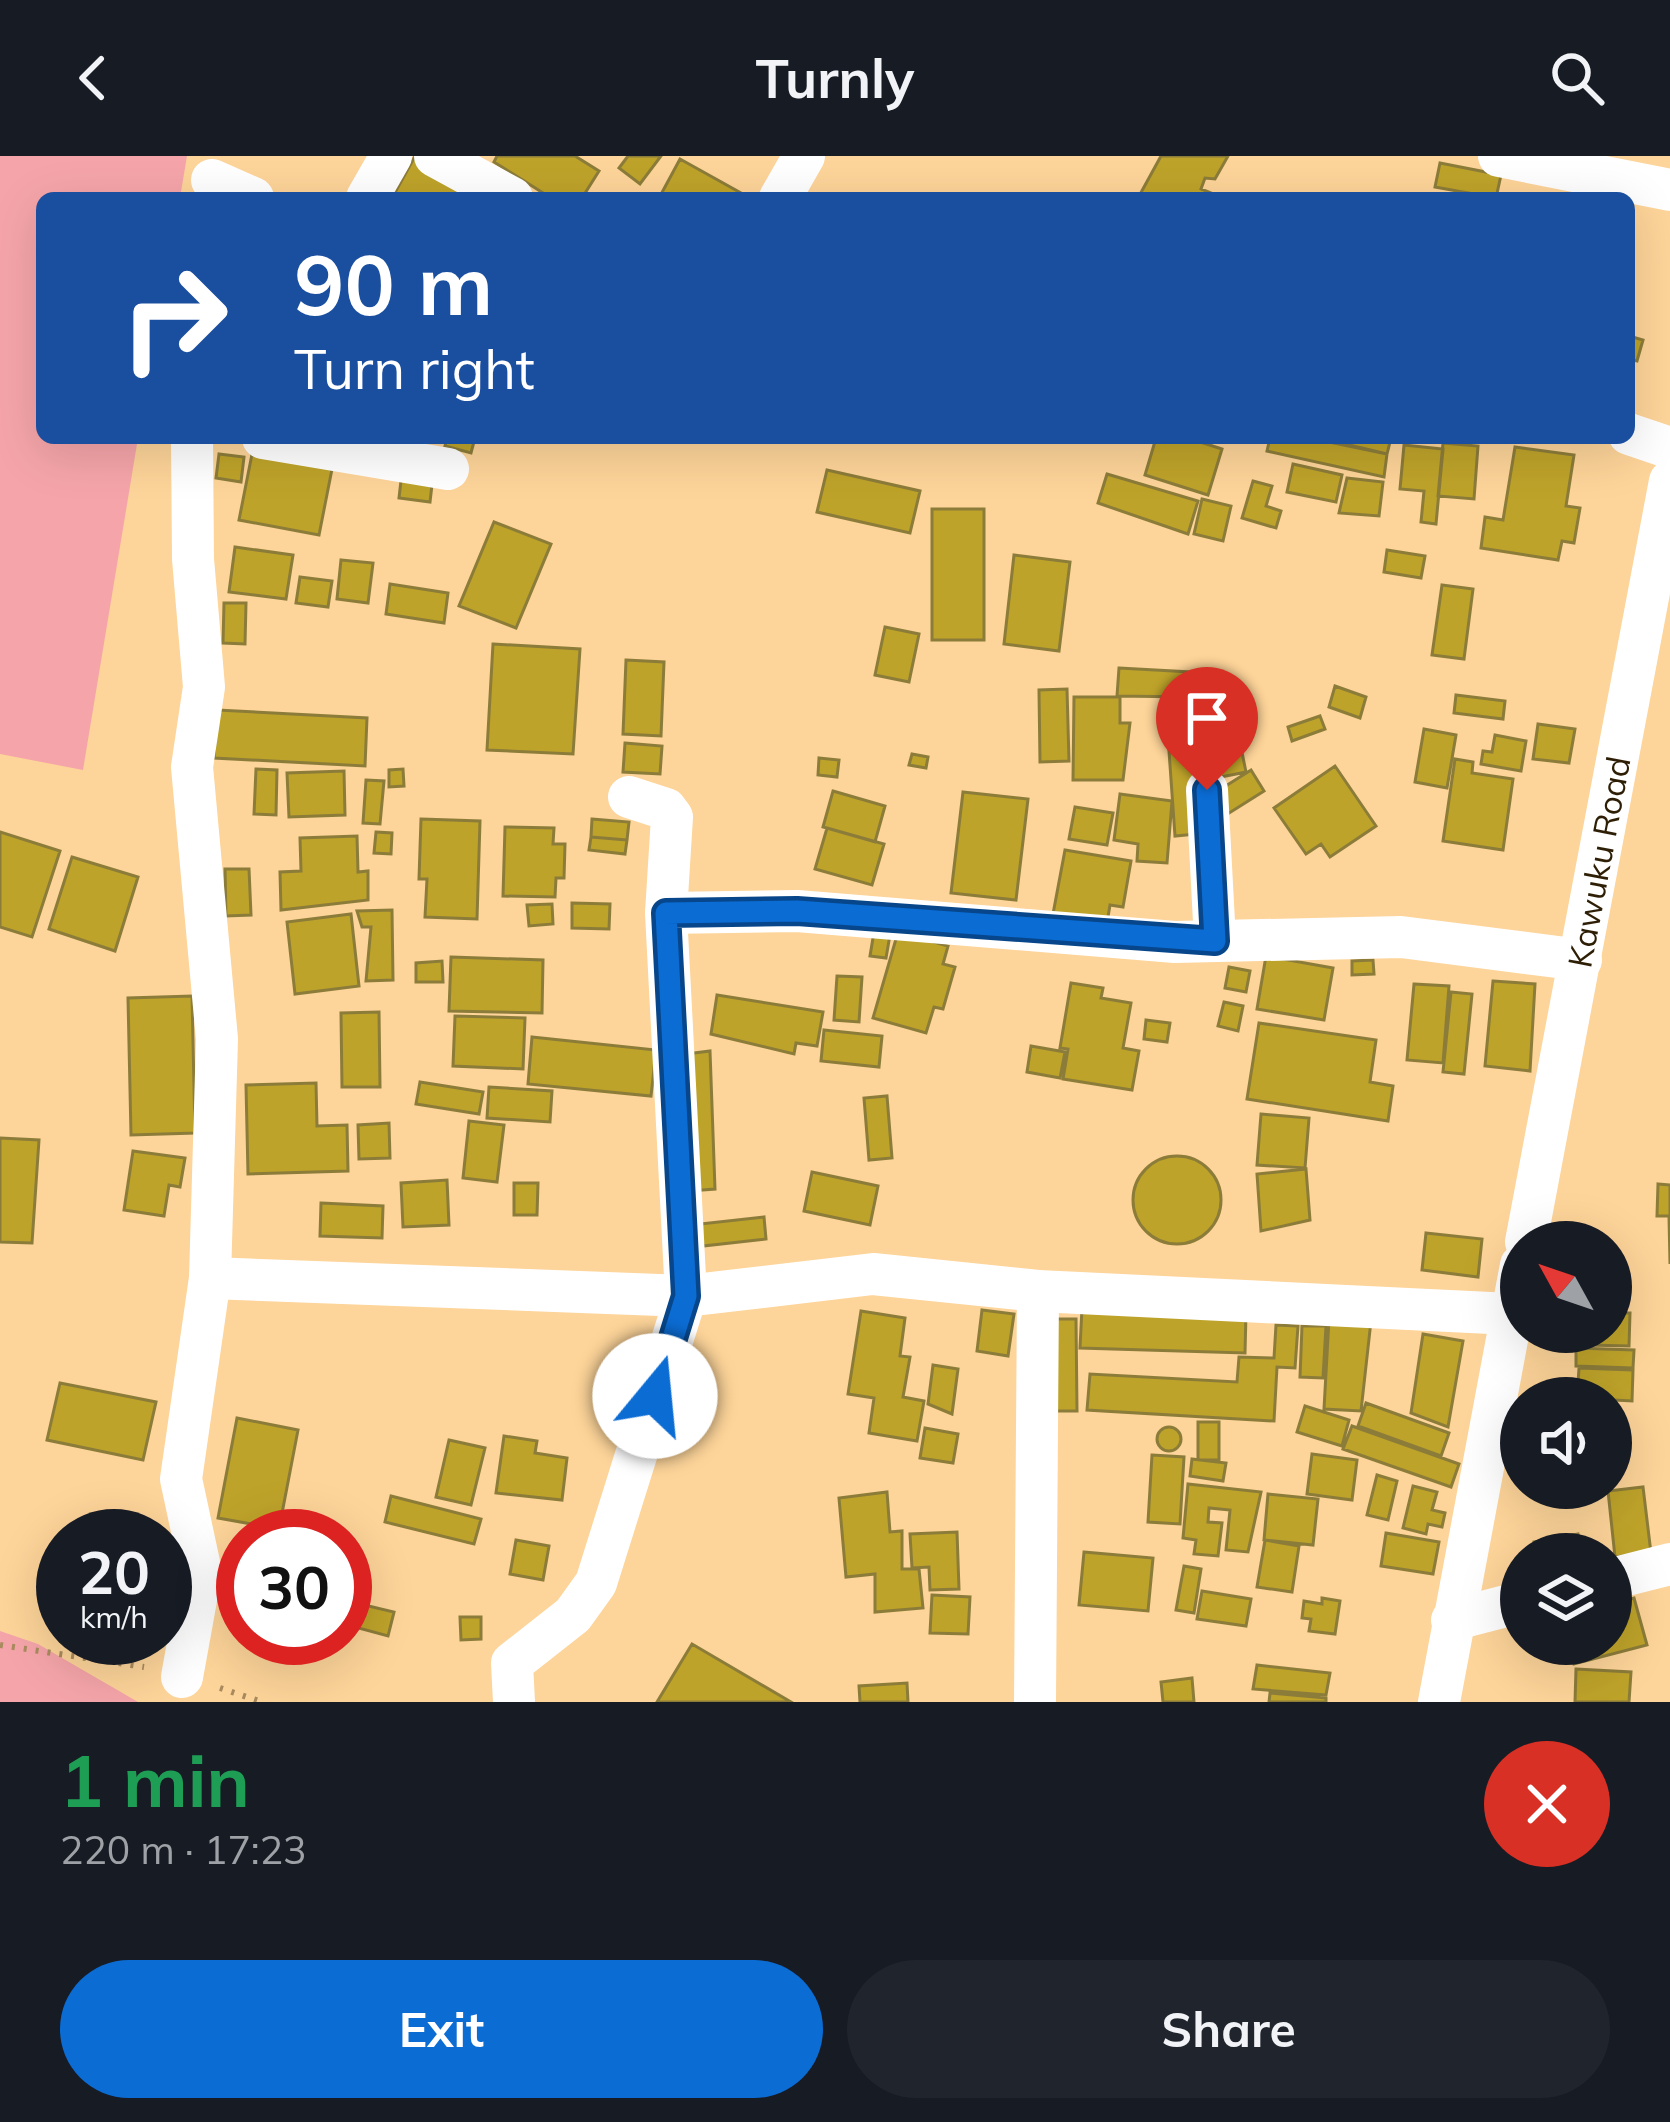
<!DOCTYPE html>
<html lang="en">
<head>
<meta charset="utf-8">
<style>
  body { margin:0; font-family:Mulish,sans-serif; background:#20242c; color:#f1f3f6; height:100vh; display:flex; flex-direction:column; font-size:45px; white-space:nowrap }
  * { box-sizing:border-box; margin:0 }
  p { font-size:39px; color:#9ea1a6 }
  .icon { flex:none; width:66px; height:66px; fill:none; stroke:currentColor; stroke-width:2; stroke-linecap:round; stroke-linejoin:round }
  .map { position:relative; height:1546px; overflow:hidden }
  .details { display:flex; flex-direction:column; background:#171b24; flex:1 }
  .details>* { flex:none }
  .banner { position:absolute; left:36px; top:36px; width:1599px; height:252px; border-radius:18px; box-shadow:0 12px 48px #0002; background:#1a4fa0; color:#fff; overflow:hidden }
  .needle { width:78px; rotate:310deg }
  .controls { position:absolute; left:1500px; top:1065px; display:grid; gap:24px }
  .controls a { display:grid; place-items:center; width:132px; height:132px; border-radius:50%; background:#171b24; box-shadow:0 12px 48px #0002; font-size:60px }
  .speed { position:absolute; left:36px; top:1353px; display:flex; gap:24px; font-size:60px; font-weight:700; text-align:center }
  .speed>* { display:grid; place-content:center; width:156px; height:156px; border-radius:50%; background:#171b24; box-shadow:0 12px 48px #0002; line-height:1 }
  .speed small { font-size:30px; font-weight:400 }
  .speed .limit { border:18px solid #d22; background:#fff; color:#111 }
  .pin { position:absolute; display:grid; place-items:center; width:102px; height:102px; color:#fff; margin:-123px -51px; border-radius:50% 50% 50% 0; rotate:-45deg; box-shadow:0 0 12px #0007 }
  .pin .icon { rotate:45deg }
  .me { position:absolute; width:132px; margin:-66px; rotate:17deg; stroke-linejoin:round; filter:drop-shadow(0 0 9px #0008) }
  .turn { display:flex; align-items:center; gap:42px; height:252px; padding:0 60px; font-size:54px }
  .turn .icon { width:156px; height:156px; stroke-width:2.5 }
  .turn b { display:block; font-size:84px; line-height:102px }
  .round { display:grid; place-items:center; flex:none; width:126px; height:126px; border-radius:63px; background:#20242c }
  .summary { display:flex; align-items:center; justify-content:space-between; height:204px; padding:0 60px }
  h1 { font-size:72px; font-weight:700; line-height:90px; color:#1e9e55 }
  .action { display:flex; gap:24px; margin-top:auto; padding:24px 60px }
  .action a { flex:1; height:138px; border-radius:72px; background:#0b6cd4; color:#fff; font-size:48px; font-weight:700; line-height:138px; text-align:center }
  .action a+a { background:#20242c; color:#f1f3f6 }
  header { display:flex; justify-content:space-between; align-items:center; height:156px; padding:0 60px; background:#171b24; font-size:54px; font-weight:700 }
  .map>svg:first-child { display:block }
</style>
</head>
<body>
<header><svg class="icon" aria-label="back" viewBox="0 0 24 24"><path d="M15 5l-7 7 7 7"/></svg>Turnly<svg class="icon" aria-label="search" viewBox="0 0 24 24"><circle cx="10" cy="10" r="6"/><path d="M15 15l6 6"/></svg></header>
<div class="map">
<svg width="1670" height="1546" viewBox="0 0 1670 1546">
  <rect width="100%" height="100%" fill="#fdd499"/>
  <!-- green -->
  <path fill="#f5a5a9" d="M0,0h187l-7,42h-138v240h96l-55,332 -83,-16z
    M0,1475l38,13 100,58h-138z"/>
  <!-- building -->
  <path fill="#bea32a" stroke="#8c7c3a" stroke-width="3" d="M497,0h78l24,15 -17,27h-31l-57,-36z
    M628,0h33l-21,28 -21,-16z
    M1161,0h67l-13,23 -10,-1 -4,11 10,4 -3,5h-70z
    M414,2l71,40h-93z
    M680,3l70,39h-91z
    M1440,7l61,12 -5,23 -61,-11z
    M1629,180l14,4 -6,21 -8,-2z
    M447,282h28l-4,15 -26,-7z
    M1156,282h32l34,11 -14,46 -63,-20z
    M1270,282h40l77,16 -3,23 -117,-26z
    M1320,282h71l-4,16z
    M1443,287l35,3 -4,53 -36,-3z
    M254,288l80,15 -15,76 -80,-15z
    M1404,289l39,4 -7,75 -15,-2 3,-31 -24,-2z
    M1515,291l59,8 -8,51 14,2 -6,35 -12,-2 -4,19 -77,-12 4,-31 18,3z
    M219,298l25,3 -3,25 -25,-4z
    M1293,308l49,11 -6,27 -49,-10z
    M827,314l93,21 -10,42 -93,-21z
    M402,316l31,4 -3,26 -31,-4z
    M1107,318l91,27 -10,33 -90,-31z
    M1347,322l36,4 -4,34 -40,-3z
    M1253,325l19,5 -6,20 15,5 -5,17 -34,-10z
    M1202,343l29,7 -8,35 -29,-7z
    M932,353h52v131h-52z
    M494,366l57,22 -35,84 -57,-22z
    M235,391l58,8 -7,44 -57,-7z
    M1387,394l38,6 -4,22 -37,-6z
    M1014,399l56,7 -11,89 -55,-7z
    M341,404l32,3 -5,40 -31,-4z
    M300,421l32,4 -4,26 -32,-4z
    M390,428l58,9 -4,30 -58,-9z
    M1442,429l31,4 -9,70 -32,-4z
    M224,447h22l-1,41 -22,-1z
    M885,471l34,7 -10,48 -34,-7z
    M493,488l87,5 -7,105 -86,-4z
    M626,504l38,2 -3,74 -38,-2z
    M1119,512l108,6 -2,34 -33,-2v-9l-75,-1z
    M1335,530l31,11 -6,21 -31,-11z
    M1067,533l2,72 -29,1 -1,-72z
    M1456,539l49,6 -2,18 -49,-6z
    M1074,541h46v26h10l-7,57h-50z
    M1233,552l13,64 -30,6 -13,-64z
    M217,554l150,8 -2,48 -151,-8z
    M1320,560l5,13 -33,12 -4,-14z
    M1538,568l37,5 -6,34 -36,-4z
    M1424,573l32,6 -9,53 -32,-6z
    M1495,579l31,6 -5,30 -40,-7 2,-13 9,1z
    M625,587l37,3 -2,28 -37,-2z
    M1192,593l5,85 -22,2 -6,-85z
    M912,598l16,3 -2,11 -17,-3z
    M819,602l20,2 -2,17 -19,-2z
    M1455,603l18,3 -1,11 41,6 -10,71 -60,-9z
    M1335,610l41,60 -46,31 -9,-13 -15,10 -32,-46z
    M256,613l21,1 -1,45 -22,-1z
    M403,613l1,17 -15,1v-17z
    M1251,614l13,21 -38,24 -13,-21z
    M344,615l1,44 -56,2 -2,-44z
    M366,624l18,1 -4,43 -17,-1z
    M833,635l52,15 -10,36 -52,-15z
    M963,636l65,7 -12,101 -65,-7z
    M1120,638l52,7 -5,62 -30,-2 1,-17 -24,-4z
    M1075,651l38,6 -6,32 -38,-6z
    M421,663l59,2 -3,98 -52,-2 2,-38h-8z
    M592,663l37,3 -2,18 -36,-3z
    M505,671l49,1 -1,16h12l-1,34h-8l-1,19 -52,-1z
    M827,672l57,16 -12,41 -57,-16z
    M0,676l60,19 -28,86 -32,-10z
    M376,676l16,1 -1,21 -17,-1z
    M357,680l1,36 10,-1v29l-87,10 -1,-38 21,-1 -1,-33z
    M591,681l36,3 -2,14 -36,-4z
    M1065,694l66,11 -8,46 -13,-2 -3,18 -54,-9z
    M72,701l66,20 -23,74 -66,-22z
    M225,713h24l2,46 -25,1z
    M572,747l38,1 -1,25 -37,-1z
    M552,748l1,20 -24,2 -2,-21z
    M392,754l1,70 -27,1 5,-54h-9l-5,-16z
    M351,758l8,72 -64,8 -8,-72z
    M875,770l16,3 -5,29 -16,-2z
    M898,776l50,14 -5,18 12,3 -12,42 -9,-2 -8,26 -53,-15z
    M1266,800l67,12 -9,52 -67,-11z
    M451,801l92,3 -1,53 -93,-2z
    M1373,804l1,14 -22,1v-14z
    M442,805l1,21h-27v-19z
    M1229,811l21,4 -4,21 -21,-4z
    M837,820l25,1 -3,45 -25,-2z
    M1493,825l42,3 -5,87 -45,-5z
    M1071,827l32,5 -2,10 30,5 -8,45 16,3 -7,39 -69,-11 5,-30 -8,-1z
    M1414,828l35,2 -6,77 -36,-3z
    M1451,836l21,2 -8,80 -21,-2z
    M717,839l106,17 -6,34 -21,-3 -2,11 -83,-20z
    M192,840l3,137 -64,2 -3,-137z
    M1224,846l19,4 -5,25 -20,-5z
    M379,856l1,75h-38l-1,-74z
    M455,860l70,2 -2,51 -70,-3z
    M1146,864l24,3 -3,19 -23,-3z
    M1259,867l117,17 -6,42 23,4 -5,35 -141,-22z
    M824,874l58,6 -3,31 -58,-6z
    M532,881l124,13 -5,46 -123,-12z
    M1031,890l34,6 -5,26 -33,-6z
    M710,895l5,138 -25,2 -12,-136z
    M420,926l63,10 -4,22 -63,-10z
    M316,927l1,43 30,-1 1,46 -100,3 -2,-89z
    M489,931l63,4 -2,31 -63,-4z
    M887,940l5,62 -23,2 -5,-62z
    M1261,958l48,4 -4,50 -48,-3z
    M469,965l35,4 -7,57 -34,-4z
    M389,967l1,35 -31,1 -1,-34z
    M0,982l39,2 -7,103 -32,-1z
    M133,995l52,7 -5,29 -11,-2 -5,31 -40,-6z
    M1133 1044a44 44 0 1 1 88 0a44 44 0 1 1-88 0Z
    M1306,1013l4,51 -49,11 -4,-57z
    M812,1016l66,14 -8,39 -66,-14z
    M447,1024l2,45 -46,2 -2,-44z
    M514,1027h24l-1,32h-23z
    M1658,1028l12,1v79l-1,-48h-12z
    M321,1047l62,3 -1,32 -62,-2z
    M764,1061l2,22 -63,7 -3,-22z
    M1426,1077l56,6 -4,38 -56,-7z
    M1082,1152l164,5 -1,40 -165,-5z
    M982,1154l32,4 -6,42 -31,-5z
    M861,1155l44,7 -5,38 10,1 -7,40 21,4 -7,40 -48,-8 5,-35 -26,-4z
    M1611,1157h19l-1,33 -42,-1v-13h24z
    M1049,1163h27l1,92h-27z
    M1329,1163l42,2 -10,90 -37,-2z
    M1276,1169l22,1 -3,42 -18,-1 -3,54 -187,-11 3,-36 147,8 2,-25 35,1z
    M1302,1170h24l-3,52 -23,-1z
    M1423,1178l40,7 -15,86 -37,-14z
    M1576,1192l58,2 -1,18 -57,-2z
    M933,1209l25,4 -6,45 -24,-10z
    M1579,1212l54,2 -1,31 -55,-3z
    M60,1227l96,19 -13,58 -96,-20z
    M1366,1247l83,30 -8,23 -83,-30z
    M1305,1250l44,14 -7,26 -45,-14z
    M237,1262l61,12 -19,99 -61,-11z
    M1198,1266h21v38h-21z
    M1352,1270l107,38 -8,23 -108,-38z
    M1157 1283a12 12 0 1 1 24 0a12 12 0 1 1-24 0Z
    M925,1272l33,6 -5,29 -33,-5z
    M504,1280l33,5 -2,12 32,5 -5,42 -66,-7z
    M449,1284l36,8 -14,57 -35,-8z
    M1312,1298l45,6 -5,40 -45,-6z
    M1152,1299l32,2 -4,67 -32,-2z
    M1192,1303l34,4 -3,18 -33,-5z
    M1377,1319l20,6 -9,39 -21,-5z
    M1188,1328l73,8 -13,60 -22,-2 4,-40 -21,-2 -1,14 14,1 -4,33 -24,-2 2,-14 -13,-2z
    M1413,1330l24,6 -5,18 13,3 -3,14 -14,-3 -2,10 -23,-6z
    M1643,1331l8,66 -36,4 -7,-66z
    M887,1336l3,40 12,-1v38h17l4,39 -48,4v-38l-29,3 -7,-79z
    M1268,1338l50,5 -5,46 -49,-5z
    M391,1340l90,23 -7,25 -89,-22z
    M957,1376l2,57 -29,1 -1,-23 -17,1 -2,-34z
    M1386,1377l53,9 -6,32 -52,-8z
    M1578,1378l4,20h-46l-2,-12z
    M516,1384l33,6 -6,34 -33,-6z
    M1265,1384l34,6 -7,46 -35,-5z
    M165,1390l25,6 -17,70 -8,-2z
    M1084,1396l69,6 -5,53 -69,-6z
    M1184,1410l17,3 -7,44 -18,-3z
    M1202,1435l49,8 -5,27 -49,-7z
    M932,1439l38,2 -2,37 -38,-1z
    M1322,1442l18,3 -5,33 -26,-3 2,-12 -9,-1 2,-17 18,3z
    M1634,1442l13,47 -73,19 -6,-20h43v-40z
    M356,1447l38,9 -6,24 -37,-10z
    M460,1461h21v22l-20,1z
    M692,1488l99,58h-134z
    M1257,1509l73,8 -4,22 -73,-6z
    M1576,1513l55,3 -2,30h-54z
    M1192,1522l2,24h-31l-2,-20z
    M907,1527l1,19h-48l-1,-16z
    M1270,1537l56,5v4h-57z"/>
  <g fill="none" stroke-linecap="round" stroke-linejoin="round">
    <!-- path -->
    <path stroke="#a98b5d" stroke-width="6" stroke-dasharray="3 9" stroke-linecap="butt" d="M0,1489l144,22
      M220,1532l42,14"/>
    <!-- minor -->
    <g stroke="#fff" stroke-width="42">
      <path d="M435,0l77,42"/>
      <path d="M1499,0l171,34"/>
      <path d="M212,24l41,18"/>
      <path d="M367,42l24,-42"/>
      <path d="M780,42l24,-42"/>
      <path d="M1629,278l41,14"/>
      <path d="M263,282l185,31"/>
      <path d="M1207,634l8,151"/>
      <path d="M666,757l131,-2 378,31 226,-5 180,23"/>
      <path id="s1" d="M1526,1086l144,-761"/>
      <path d="M210,1122l476,18 187,-22 165,17 473,23"/>
      <path d="M1611,1423l59,-15"/>
      <path d="M1452,1464l69,-18"/>
      <path d="M182,1521l19,-105 -20,-93 29,-201 7,-239 -25,-272 12,-80 -11,-128 -1,-121"/>
      <path d="M514,1546l-2,-39 61,-48 23,-32 90,-287 -20,-383 6,-96 -6,-8 -37,-12"/>
      <path d="M1035,1546l3,-411"/>
      <path d="M1439,1546l82,-437"/>
    </g>
  </g>
  <g fill="none" stroke-linecap="round" stroke-linejoin="round">
    <defs>
      <path id="route" d="M655,1240l31,-100 -20,-383 131,-2 418,30 -8,-151"/>
    </defs>
    <!-- route casing -->
    <use href="#route" stroke="#07468a" stroke-width="30"/>
    <!-- route -->
    <use href="#route" stroke="#0b6cd4" stroke-width="21"/>
  </g>
  <g text-anchor="middle" dominant-baseline="central" stroke-width="12" stroke-linejoin="round" paint-order="stroke">
    <!-- street labels -->
    <g font-size="33" fill="#2d1e05" stroke="#fde4c1">
      <text stroke="none"><textPath href="#s1" startOffset="387">Kawuku Road</textPath></text>
    </g>
  </g>
</svg>
<div class="controls">
<a><svg class="needle" viewBox="-14 -14 28 28"><path d="M0-13l5 13h-10z" fill="#e53935"/><path d="M0 13l5-13h-10z" fill="#9ea1a6"/></svg></a>
<a><svg class="icon" aria-label="sound" viewBox="0 0 24 24"><path d="M4 9h4l5-4v14l-5-4H4zM17 9q2 3 0 6"/></svg></a>
<a><svg class="icon" aria-label="layers" viewBox="0 0 24 24"><path d="M12 4l9 5-9 5-9-5zM3 14l9 5 9-5"/></svg></a>
</div>
<div class="speed"><div>20<small>km/h</small></div><div class="limit">30</div></div>
<div class="pin" style="left:1207px;top:634px;background:#d93025"><svg class="icon" aria-label="arrive" viewBox="0 0 24 24"><path d="M6 21V4h12l-3 4 3 4H6"/></svg></div>
<svg class="me" style="left:655px;top:1240px" viewBox="-20 -20 40 40"><circle r="19" fill="#fff"/><path d="M0-13L10 11 0 6-10 11z" fill="#0b6cd4"/></svg>
<div class="banner">
<div class="turn"><svg class="icon" aria-label="right" viewBox="0 0 24 24"><path d="M7 20v-9h11M14 6l5 5-5 5"/></svg><div><b>90 m</b>Turn right</div></div>
</div>
</div>
<section class="details">
<div class="summary"><div><h1>1 min</h1><p>220 m · 17:23</p></div><a class="round" style="background:#d93025;color:#fff"><svg class="icon" aria-label="close" viewBox="0 0 24 24"><path d="M6 6l12 12M18 6L6 18"/></svg></a></div>
<div class="action"><a>Exit</a><a>Share</a></div>
</section>
</body>
</html>
